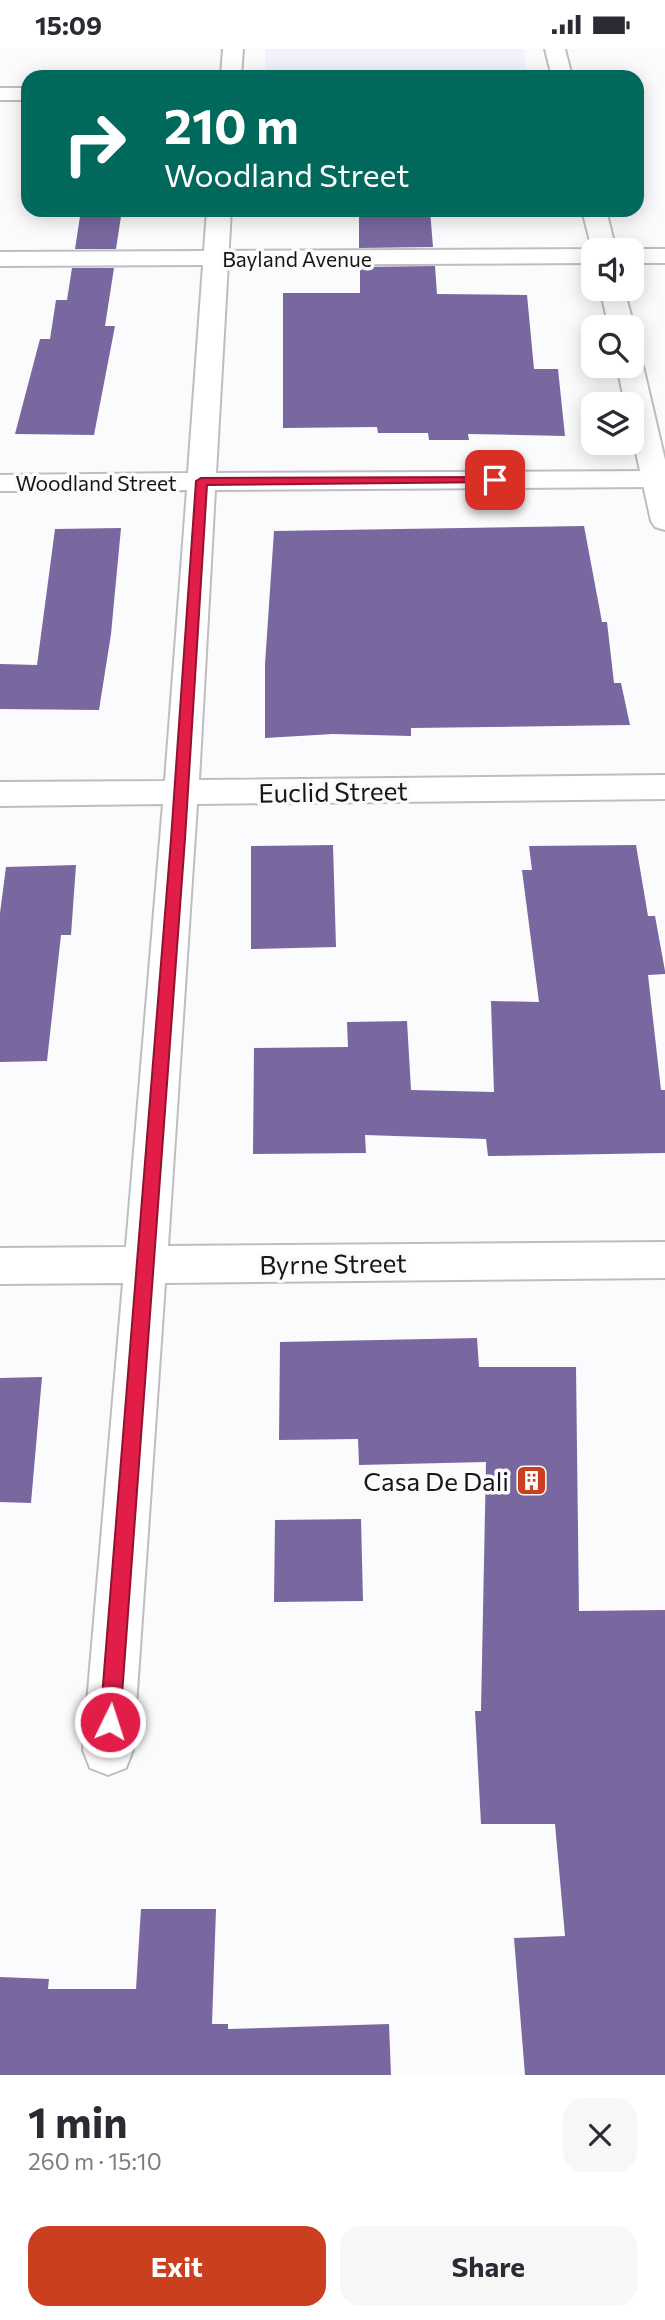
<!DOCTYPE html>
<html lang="en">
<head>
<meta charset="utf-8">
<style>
  body { margin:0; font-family:Commissioner,sans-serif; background:#f7f7f7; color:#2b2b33; height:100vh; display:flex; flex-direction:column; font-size:26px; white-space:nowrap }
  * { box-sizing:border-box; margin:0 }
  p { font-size:23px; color:#7c7c81 }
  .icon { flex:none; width:38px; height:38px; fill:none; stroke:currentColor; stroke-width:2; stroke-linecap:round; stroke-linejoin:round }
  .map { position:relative; height:2026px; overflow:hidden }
  .details { display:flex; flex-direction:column; background:#fff; flex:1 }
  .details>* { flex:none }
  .banner { position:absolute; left:21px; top:21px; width:623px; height:147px; border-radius:21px; box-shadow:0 4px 18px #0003; background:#00695c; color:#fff; overflow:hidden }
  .buttons { position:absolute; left:581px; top:189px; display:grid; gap:14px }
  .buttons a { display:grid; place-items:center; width:63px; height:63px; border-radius:14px; background:#fff; box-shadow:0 4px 18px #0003; font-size:35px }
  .pin { position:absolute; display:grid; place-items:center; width:60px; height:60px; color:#fff; margin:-30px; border-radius:14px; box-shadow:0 4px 10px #0006 }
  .me { position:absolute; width:77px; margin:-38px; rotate:4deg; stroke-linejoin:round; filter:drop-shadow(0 0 5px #0008) }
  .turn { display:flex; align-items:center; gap:24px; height:147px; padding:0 28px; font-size:32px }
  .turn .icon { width:91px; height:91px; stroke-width:2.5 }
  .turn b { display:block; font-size:49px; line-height:60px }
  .round { display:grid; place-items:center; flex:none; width:74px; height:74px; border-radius:21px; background:#f7f7f7 }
  .head { display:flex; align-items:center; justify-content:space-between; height:119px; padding:0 28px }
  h1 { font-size:42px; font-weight:700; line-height:52px }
  .cta { display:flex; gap:14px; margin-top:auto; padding:14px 28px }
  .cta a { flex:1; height:80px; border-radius:21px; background:#ca401e; color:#fff; font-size:28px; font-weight:700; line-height:80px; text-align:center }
  .cta a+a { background:#f7f7f7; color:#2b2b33 }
  .status { display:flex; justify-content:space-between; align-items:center; height:49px; padding:0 35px; background:#fff; direction:ltr }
  .status svg { height:19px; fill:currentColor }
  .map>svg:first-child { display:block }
</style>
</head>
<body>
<div class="status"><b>15:09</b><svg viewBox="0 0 49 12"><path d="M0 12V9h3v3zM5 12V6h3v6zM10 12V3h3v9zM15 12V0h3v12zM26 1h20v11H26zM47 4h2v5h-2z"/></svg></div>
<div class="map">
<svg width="665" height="2026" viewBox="0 0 665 2026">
  <rect width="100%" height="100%" fill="#fbfbfd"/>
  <!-- built -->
  <path fill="#f2f2fc" d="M265,0h258l5,28h-263z"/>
  <!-- building -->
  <path fill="#78689f" d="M81,161h41l-6,39h-41z
    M359,161h71l3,37 -74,1z
    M435,217l2,28 90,1 7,74h24l7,67 -97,-2 1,6h-40l-1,-7h-50l-1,-6 -94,1v-135h77v-26z
    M72,219h42l-9,58h10l-21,109 -79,-1 25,-95h10l6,-39h11z
    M584,477l18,96h5l7,61h7l9,42 -219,3v8l-78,-2 -68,4v-74l9,-133z
    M121,479l-10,106 -12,76 -99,-1v-45l37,1 18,-136z
    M333,796l3,102 -85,2v-103z
    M636,796l12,71h7l10,55v3l-17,1 13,115h4v63l-177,3 -2,-17 -121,-4 1,18 -113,1 1,-106 94,-1 -1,-25 60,-1 4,69 83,2 -3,-91 48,1 -17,-132h10l-3,-24z
    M76,816l-5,70h-10l-14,126 -47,1v-149l6,-46z
    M477,1289l2,29h97l3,244 86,-1v465h-140l-11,-137 51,-2 -10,-112h-74l-6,-113h6l5,-249 -127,3 -1,-26 -79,1 1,-98z
    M42,1328l-11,126 -31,-1v-124z
    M361,1470l2,82 -89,1 1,-82z
    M141,1860h75l-4,115h16v5l161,-5 2,51h-391v-98l49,2 -1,10h88z"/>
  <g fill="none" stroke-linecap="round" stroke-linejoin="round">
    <defs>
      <path id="minor" d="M223,0h20l-2,28h-20z
        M0,39h28v12h-28z
        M207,161h24l-15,263 439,-2 10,2v12l-10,2 -440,3 -16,290 466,-5v24l-468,5 -29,442 497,-4v36l-500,5 -32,467 -7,18 -18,7 -18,-7 -7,-18 40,-467 -123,1v-36l126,-1 37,-443 -163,2v-24l165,-1 22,-291 -187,1v-16l188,-2z"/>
      <path id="tertiary" d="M545,0h20l7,28h-20z
        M582,161h24l10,40h-23v13l-593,3v-14l592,-3z
        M632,200h33v14h-33v-13h-6z
        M600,240h24l10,38 -2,3v-3h-23z
        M632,310l7,1 4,6 22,94v70l-10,-3 -4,-6 -19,-87v-30h-7l-8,-38h15z"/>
    </defs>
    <!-- minor casing -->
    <use href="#minor" stroke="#bebec0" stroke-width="4"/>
    <!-- tertiary casing -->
    <use href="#tertiary" stroke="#bebec0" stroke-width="4"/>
    <!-- minor -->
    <use href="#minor" fill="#fff" fill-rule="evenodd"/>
    <!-- tertiary -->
    <use href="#tertiary" fill="#fff" fill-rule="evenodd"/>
  </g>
  <!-- route -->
  <path fill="#e11d48" stroke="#92132f" stroke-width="2" d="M495,428l4,1v4l-292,3 -22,354 -65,883 -3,7 -7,3 -7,-3 -3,-7 71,-883 25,-358 5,-3z"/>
  <!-- icons -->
  <defs>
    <symbol id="building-square" viewBox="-11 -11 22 22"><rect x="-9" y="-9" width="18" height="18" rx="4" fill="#ca401e" stroke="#fbfbfd"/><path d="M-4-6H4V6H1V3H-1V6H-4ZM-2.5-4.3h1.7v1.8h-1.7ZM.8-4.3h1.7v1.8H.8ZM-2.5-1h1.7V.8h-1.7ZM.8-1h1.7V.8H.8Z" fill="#fff"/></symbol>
  </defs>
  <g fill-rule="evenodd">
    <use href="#building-square" x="514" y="1414" width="35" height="35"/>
  </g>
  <g text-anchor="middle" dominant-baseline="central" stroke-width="7" stroke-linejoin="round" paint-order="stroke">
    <!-- far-street labels -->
    <g font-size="21" fill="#161617" stroke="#fbfbfd">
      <text x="297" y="209">Bayland Avenue</text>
      <text x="96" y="433">Woodland Street</text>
    </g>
    <!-- street labels -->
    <g font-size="26" fill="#161617" stroke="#fbfbfd">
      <text transform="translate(333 742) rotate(-1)">Euclid Street</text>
      <text transform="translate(333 1214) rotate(-1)">Byrne Street</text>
    </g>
    <!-- poi labels -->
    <g font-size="26" fill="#161617" stroke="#fbfbfd" text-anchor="end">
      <text x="509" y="1431">Casa De Dali</text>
    </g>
  </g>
</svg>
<div class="buttons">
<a><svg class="icon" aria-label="sound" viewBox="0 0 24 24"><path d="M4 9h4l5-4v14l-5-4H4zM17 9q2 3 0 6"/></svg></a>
<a><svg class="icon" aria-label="search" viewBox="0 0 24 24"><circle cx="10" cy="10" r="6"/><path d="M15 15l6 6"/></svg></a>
<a><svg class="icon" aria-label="layers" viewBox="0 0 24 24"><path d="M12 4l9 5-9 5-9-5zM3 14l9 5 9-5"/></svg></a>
</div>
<div class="pin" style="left:495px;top:431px;background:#d93025"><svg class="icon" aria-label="arrive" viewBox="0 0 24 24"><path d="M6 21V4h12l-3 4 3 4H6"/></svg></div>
<svg class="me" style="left:110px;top:1673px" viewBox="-20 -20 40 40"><circle r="17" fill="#e11d48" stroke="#fff" stroke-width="3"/><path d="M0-11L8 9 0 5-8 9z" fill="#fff"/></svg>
<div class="banner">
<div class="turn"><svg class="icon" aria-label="right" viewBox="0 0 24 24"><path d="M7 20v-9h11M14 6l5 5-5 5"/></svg><div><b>210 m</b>Woodland Street</div></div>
</div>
</div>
<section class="details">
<div class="head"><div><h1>1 min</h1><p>260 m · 15:10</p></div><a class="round"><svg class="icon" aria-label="close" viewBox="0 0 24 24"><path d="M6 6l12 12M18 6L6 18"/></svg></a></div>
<div class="cta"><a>Exit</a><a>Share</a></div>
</section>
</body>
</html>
